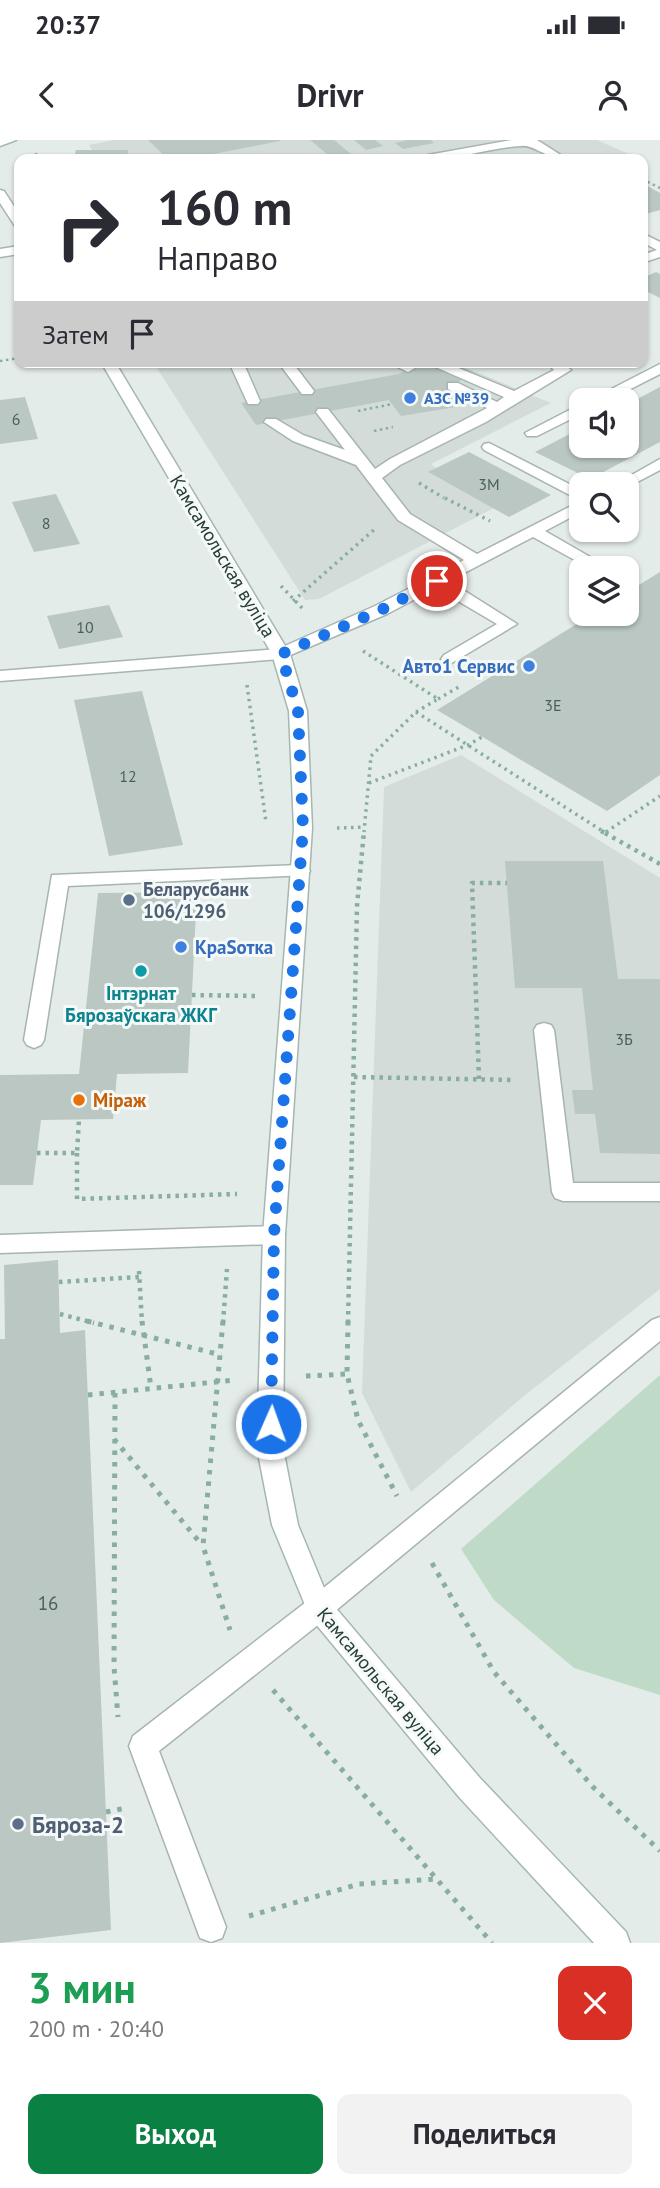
<!DOCTYPE html>
<html lang="ru">
<head>
<meta charset="utf-8">
<style>
  body { margin:0; font-family:"PT Sans",sans-serif; background:#f2f2f3; color:#2b2b33; height:100vh; display:flex; flex-direction:column; font-size:26px; white-space:nowrap }
  * { box-sizing:border-box; margin:0 }
  p { font-size:23px; color:#7c7c81 }
  .icon { flex:none; width:38px; height:38px; fill:none; stroke:currentColor; stroke-width:2; stroke-linecap:round; stroke-linejoin:round }
  .map { position:relative; height:1803px; overflow:hidden }
  .details { display:flex; flex-direction:column; background:#fff; flex:1 }
  .details>* { flex:none }
  .top-card { position:absolute; left:14px; top:14px; width:634px; height:214px; border-radius:14px; box-shadow:0 2px 5px #0004; background:#fff; color:#2b2b33; overflow:hidden }
  .tools { position:absolute; left:569px; top:248px; display:grid; gap:14px }
  .tools a { display:grid; place-items:center; width:70px; height:70px; border-radius:14px; background:#fff; box-shadow:0 2px 5px #0004; font-size:35px }
  .pin { position:absolute; display:grid; place-items:center; width:60px; height:60px; color:#fff; margin:-30px; border:4px solid #fff; border-radius:50%; box-shadow:0 2px 7px #0007 }
  .me { position:absolute; width:77px; margin:-38px; rotate:2deg; stroke-linejoin:round; filter:drop-shadow(0 0 5px #0008) }
  .turn { display:flex; align-items:center; gap:24px; height:147px; padding:0 28px; font-size:32px }
  .turn .icon { width:91px; height:91px; stroke-width:2.5 }
  .turn b { display:block; font-size:49px; line-height:60px }
  .then { display:flex; align-items:center; height:66px; padding:0 28px; background:#0003; gap:14px; font-size:26px }
  .round { display:grid; place-items:center; flex:none; width:74px; height:74px; border-radius:14px; background:#f2f2f3 }
  .summary { display:flex; align-items:center; justify-content:space-between; height:119px; padding:0 28px }
  h1 { font-size:42px; font-weight:800; line-height:52px; color:#1e9e55 }
  .cta { display:flex; gap:14px; margin-top:auto; padding:14px 28px }
  .cta a { flex:1; height:80px; border-radius:14px; background:#0b8043; color:#fff; font-size:28px; font-weight:800; line-height:80px; text-align:center }
  .cta a+a { background:#f2f2f3; color:#2b2b33 }
  .status { display:flex; justify-content:space-between; align-items:center; height:49px; padding:0 35px; background:#fff; direction:ltr }
  .status svg { height:19px; fill:currentColor }
  header { display:flex; justify-content:space-between; align-items:center; height:91px; padding:0 28px; background:#fff; font-size:32px; font-weight:800 }
  .map>svg:first-child { display:block }
</style>
</head>
<body>
<div class="status"><b>20:37</b><svg viewBox="0 0 49 12"><path d="M0 12V9h3v3zM5 12V6h3v6zM10 12V3h3v9zM15 12V0h3v12zM26 1h20v11H26zM47 4h2v5h-2z"/></svg></div>
<header><svg class="icon" aria-label="back" viewBox="0 0 24 24"><path d="M15 5l-7 7 7 7"/></svg>Drivr<svg class="icon" aria-label="person" viewBox="0 0 24 24"><circle cx="12" cy="8" r="4"/><path d="M4 21q1-7 8-7t8 7"/></svg></header>
<div class="map">
<svg width="660" height="1803" viewBox="0 0 660 1803">
  <rect width="100%" height="100%" fill="#e4ece9"/>
  <!-- built -->
  <path fill="#d3dcd8" d="M114,0h483l43,19h-566l2,-9h16l-3,-5z
    M153,222h299l99,41 -120,61 5,4 -7,5 65,35 -175,91 -14,1z
    M461,615l199,123v411l-136,107 -113,96 -49,-99 22,-606z"/>
  <!-- green -->
  <path fill="#bfdbc8" d="M660,1235v320l-86,-27 -80,-68 -33,-51z"/>
  <!-- building -->
  <path fill="#bac7c2" d="M148,0h132v1l-93,18h-19z
    M310,0h24l23,19h-24z
    M354,0h21l8,6 -17,4z
    M408,0h23l3,3 -31,6 -8,-6z
    M76,10h52l-1,9h-53z
    M642,43l18,10v17l-18,5z
    M656,132l4,2v24l-18,-9v-11z
    M417,222h7l40,16 -16,12 14,16 -61,10 -12,-16 -133,25 -15,-22 158,-29z
    M660,247v55l-70,37 -55,-27 46,-24v18h45v-41z
    M25,257l13,42 -38,5v-44z
    M469,312l82,43 -42,22 -81,-45z
    M56,354l24,50 -46,8 -22,-50z
    M660,432v203l-53,36 -170,-101 156,-96h33v-21z
    M109,465l14,32 -64,12 -12,-33z
    M142,551l41,154 -74,11 -35,-156z
    M505,721h98l15,118h42v175l-60,-1 -5,-39h-20l-3,-24h21l-11,-102h-67z
    M197,752l-9,181 -71,1 -4,45 -72,1 -8,65h-33v-110l79,-1 19,-181z
    M58,1120l2,73 25,-3 26,600 -111,13v-604h5l-1,-74z"/>
  <g fill="none" stroke-linecap="round" stroke-linejoin="round">
    <defs>
      <path id="lane" d="M512,0h25l30,19c-20,1 -33,-15 -46,-13 -34,2 -65,15 -99,13l6,-4z
        M642,93l18,9v15l-18,6v-8l15,-5 -15,-8z
        M19,106v8l-19,3v-8z
        M229,222h14l17,39 -2,3h-10z
        M278,222h14l22,29 -2,3h-10z
        M387,222h19l9,6 -7,4z
        M424,222h20l70,29 40,-21 -8,-8h16l9,8 -85,52 -86,43 -18,13 28,36 67,40 104,-53v11l-36,19 66,38h-20l-58,-32 -84,44 68,43 -67,40 -9,-5 3,-4 53,-31 -61,-36 -49,26 -106,45 -281,22v-10l278,-22 97,-43 89,-46 -66,-40 -42,-55 -63,-24 -29,-19 2,-3h10l27,16 42,15 -29,-38 2,-3h10l47,60 15,-10 97,-51 -39,-19v-6h10l39,19 7,-5z
        M660,224v10l-53,27h-19z
        M581,264v10l-44,22h-10l-2,-3z
        M489,303l92,47v11l-97,-51 -2,-3 2,-3z
        M660,319v11l-34,18v-3h-12z
        M300,725l7,2 3,4 -3,4 -239,11 -24,154 -3,5 -7,3 -7,-3 -3,-5 28,-165z
        M544,883l7,2 3,5 19,153h87v18h-97l-8,-3 -3,-6 -18,-162 3,-5z
        M274,1086l8,3 3,6 -3,6 -8,3 -274,9v-18z
        M660,1177v24l-332,276 -169,134 67,176 -4,11 -11,4 -11,-4 -71,-192 4,-10 177,-137 342,-279z"/>
      <path id="secondary" d="M0,0h16l-16,6z
        M0,50l4,1 15,23v13l-4,-1 -15,-23z
        M101,222h14l175,292 17,57 5,117 -27,407 -2,213 15,77 31,75 150,177 147,155 4,11h-36l-135,-146 -149,-180 -38,-92 -15,-77 6,-213 31,-407 -5,-117 -17,-57z"/>
    </defs>
    <!-- lane casing -->
    <use href="#lane" stroke="#a7b4b0" stroke-width="3"/>
    <!-- secondary casing -->
    <use href="#secondary" stroke="#a4b7b1" stroke-width="3"/>
    <!-- path-far3 -->
    <path stroke="#88ada3" stroke-width="2.5" stroke-dasharray="2.5 3.5" stroke-linecap="butt" d="M35,14l20,5
      M642,39l18,9
      M0,221l19,-3
      M358,271l34,-7
      M374,291l19,-4"/>
    <!-- path-far2 -->
    <path stroke="#88ada3" stroke-width="3.5" stroke-dasharray="2.5 4.5" stroke-linecap="butt" d="M419,343l25,15
      M445,358l45,23
      M281,446l23,24
      M293,461l83,-73
      M363,511l75,48 -22,13 -45,44 -7,76
      M247,545l19,137
      M438,559l24,-14
      M416,572l188,120
      M369,643l99,-38 14,-8
      M337,688l28,-1
      M606,692l54,-36"/>
    <!-- path-far1 -->
    <path stroke="#88ada3" stroke-width="4.5" stroke-dasharray="3.5 5" stroke-linecap="butt" d="M601,691l4,2 3,-2
      M605,693l55,31
      M194,808l66,-1
      M192,855l66,1
      M354,937l160,3
      M479,939l-7,-196h35
      M37,1013h40l2,-34
      M77,1013v46l160,-5
      M139,1131l3,52
      M59,1142l80,-5
      M60,1174l34,9
      M223,1183l4,-54
      M348,1183l9,-417 7,-75"/>
    <!-- path -->
    <path stroke="#88ada3" stroke-width="5" stroke-dasharray="4.5 7" stroke-linecap="butt" d="M87,1181l134,34
      M142,1181l9,67
      M223,1181l-20,225 27,84
      M348,1181l-1,53 11,46 39,76
      M306,1236l41,-2
      M115,1253l-1,273 4,51
      M88,1255l147,-15
      M114,1299l88,106
      M432,1423l62,109 99,115 67,64
      M273,1550l219,253
      M106,1672l20,-4
      M249,1776l110,-32 78,-5"/>
    <!-- lane -->
    <use href="#lane" fill="#fff" fill-rule="evenodd"/>
    <!-- secondary -->
    <use href="#secondary" fill="#fff" fill-rule="evenodd"/>
  </g>
  <g fill="none" stroke-linecap="round" stroke-linejoin="round">
    <!-- route -->
    <path stroke="#1a73e8" stroke-width="12" stroke-dasharray="0 21.6" d="M271,1284l3,-189 29,-407 -5,-117 -17,-57 100,-44 56,-29"/>
  </g>
  <!-- markers -->
  <g fill="#3f7fe0" stroke="#f5f9f7" stroke-width="2.5">
    <circle cx="410" cy="258" r="7"/>
    <circle cx="529" cy="526" r="7"/>
    <circle cx="181" cy="807" r="7"/>
  </g>
  <g fill="#5c6f8a" stroke="#f5f9f7" stroke-width="2.5">
    <circle cx="129" cy="760" r="7"/>
    <circle cx="18" cy="1684" r="7"/>
  </g>
  <circle fill="#0f9aa8" stroke="#f5f9f7" stroke-width="2.5" cx="141" cy="831" r="7"/>
  <circle fill="#e8710a" stroke="#f5f9f7" stroke-width="2.5" cx="79" cy="960" r="7"/>
  <g text-anchor="middle" dominant-baseline="central" stroke-width="6" stroke-linejoin="round" paint-order="stroke">
    <!-- far-shop labels -->
    <g font-size="16" font-weight="bold" fill="#366cbe" stroke="#f5f9f7" text-anchor="start">
      <text x="424" y="258">АЗС №39</text>
    </g>
    <!-- number labels -->
    <g font-size="16" fill="#4a5f5a">
      <text x="16" y="279">6</text>
      <text x="489" y="344">3М</text>
      <text x="46" y="383">8</text>
      <text x="85" y="487">10</text>
      <text x="553" y="565">3Е</text>
      <text x="128" y="636">12</text>
      <text x="624" y="899">3Б</text>
    </g>
    <!-- street labels -->
    <g font-size="19" fill="#253c37" stroke="#f5f9f7">
      <text transform="translate(223 416) rotate(59)">Камсамольская вуліца</text>
      <text transform="translate(381 1541) rotate(50)">Камсамольская вуліца</text>
    </g>
    <!-- shop labels -->
    <g font-size="19" font-weight="bold" fill="#366cbe" stroke="#f5f9f7" text-anchor="end">
      <text x="515" y="526">Авто1 Сервис</text>
      <text x="195" y="807" text-anchor="start">КраSотка</text>
    </g>
    <!-- service labels -->
    <g font-size="19" font-weight="bold" fill="#4e5e75" stroke="#f5f9f7" text-anchor="start">
      <text x="143" y="749">Беларусбанк<tspan x="143" dy="22">106/1296</tspan></text>
    </g>
    <!-- culture labels -->
    <g font-size="19" font-weight="bold" fill="#0d838f" stroke="#f5f9f7">
      <text x="141" y="853">Інтэрнат<tspan x="141" dy="22">Бярозаўскага ЖКГ</tspan></text>
    </g>
    <!-- food labels -->
    <g font-size="19" font-weight="bold" fill="#c56008" stroke="#f5f9f7" text-anchor="start">
      <text x="93" y="960">Міраж</text>
    </g>
    <!-- near-number labels -->
    <g font-size="19" fill="#4a5f5a">
      <text x="48" y="1463">16</text>
    </g>
    <!-- near-service labels -->
    <g font-size="23" font-weight="bold" fill="#4e5e75" stroke="#f5f9f7" text-anchor="start">
      <text x="32" y="1684">Бяроза-2</text>
    </g>
  </g>
</svg>
<div class="tools">
<a><svg class="icon" aria-label="sound" viewBox="0 0 24 24"><path d="M4 9h4l5-4v14l-5-4H4zM17 9q2 3 0 6"/></svg></a>
<a><svg class="icon" aria-label="search" viewBox="0 0 24 24"><circle cx="10" cy="10" r="6"/><path d="M15 15l6 6"/></svg></a>
<a><svg class="icon" aria-label="layers" viewBox="0 0 24 24"><path d="M12 4l9 5-9 5-9-5zM3 14l9 5 9-5"/></svg></a>
</div>
<div class="pin" style="left:437px;top:441px;background:#d93025"><svg class="icon" aria-label="arrive" viewBox="0 0 24 24"><path d="M6 21V4h12l-3 4 3 4H6"/></svg></div>
<svg class="me" style="left:271px;top:1284px" viewBox="-20 -20 40 40"><circle r="17" fill="#1a73e8" stroke="#fff" stroke-width="3"/><path d="M0-11L8 9 0 5-8 9z" fill="#fff"/></svg>
<div class="top-card">
<div class="turn"><svg class="icon" aria-label="right" viewBox="0 0 24 24"><path d="M7 20v-9h11M14 6l5 5-5 5"/></svg><div><b>160 m</b>Направо</div></div>
<div class="then">Затем<svg class="icon" aria-label="arrive" viewBox="0 0 24 24"><path d="M6 21V4h12l-3 4 3 4H6"/></svg></div>
</div>
</div>
<section class="details">
<div class="summary"><div><h1>3 мин</h1><p>200 m · 20:40</p></div><a class="round" style="background:#d93025;color:#fff"><svg class="icon" aria-label="close" viewBox="0 0 24 24"><path d="M6 6l12 12M18 6L6 18"/></svg></a></div>
<div class="cta"><a>Выход</a><a>Поделиться</a></div>
</section>
</body>
</html>
